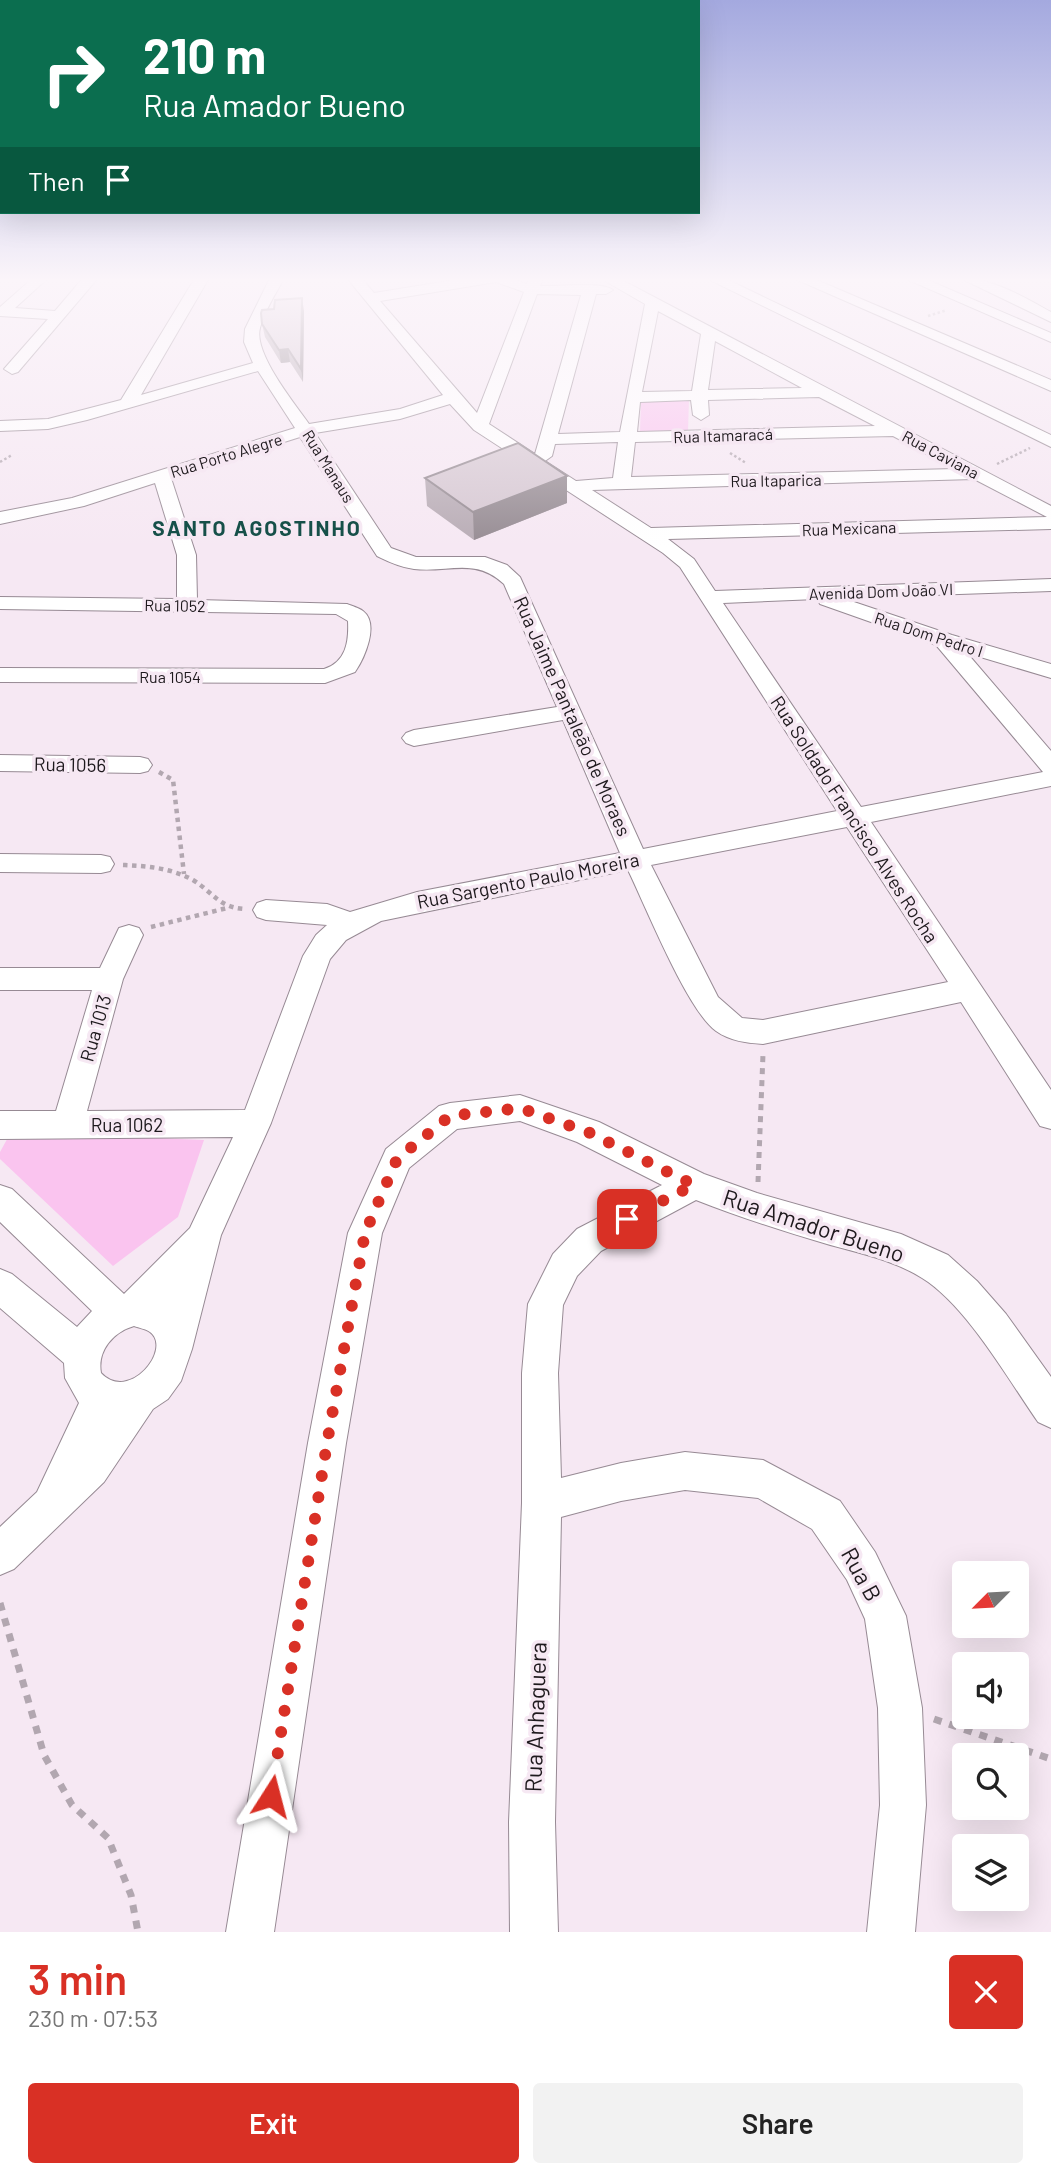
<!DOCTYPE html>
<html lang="en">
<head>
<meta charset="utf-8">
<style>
  body { margin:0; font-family:Barlow,sans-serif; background:#f2f2f2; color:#222; height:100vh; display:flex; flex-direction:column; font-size:26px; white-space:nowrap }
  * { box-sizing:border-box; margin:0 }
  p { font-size:23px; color:#767676 }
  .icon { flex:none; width:38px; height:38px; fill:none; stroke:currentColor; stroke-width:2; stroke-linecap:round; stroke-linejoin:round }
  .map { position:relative; height:1932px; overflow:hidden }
  .drawer { display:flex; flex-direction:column; background:#fff; flex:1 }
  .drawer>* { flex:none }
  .hud { position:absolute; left:0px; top:0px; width:700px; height:214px; box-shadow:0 7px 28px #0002; background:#0b6e4f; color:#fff; overflow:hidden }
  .needle { width:46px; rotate:246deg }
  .buttons { position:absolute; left:952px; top:1561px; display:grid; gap:14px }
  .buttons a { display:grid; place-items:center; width:77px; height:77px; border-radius:7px; background:#fff; box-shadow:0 7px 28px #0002; font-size:35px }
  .pin { position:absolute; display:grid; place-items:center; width:60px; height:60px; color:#fff; margin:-30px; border-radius:14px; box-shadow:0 4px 10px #0006 }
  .me { position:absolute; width:77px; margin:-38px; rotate:9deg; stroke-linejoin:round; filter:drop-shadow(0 0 5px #0008) }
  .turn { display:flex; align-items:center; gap:24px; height:147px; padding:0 28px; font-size:32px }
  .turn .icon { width:91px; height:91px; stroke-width:2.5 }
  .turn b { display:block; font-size:49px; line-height:60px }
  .then { display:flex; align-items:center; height:66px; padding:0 28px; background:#0003; gap:14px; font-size:26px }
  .round { display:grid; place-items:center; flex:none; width:74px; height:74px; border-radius:7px; background:#f2f2f2 }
  .head { display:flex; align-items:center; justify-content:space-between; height:119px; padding:0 28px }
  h1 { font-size:42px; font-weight:600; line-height:52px; color:#d93025 }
  .cta { display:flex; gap:14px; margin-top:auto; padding:14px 28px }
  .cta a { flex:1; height:80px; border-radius:7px; background:#d93025; color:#fff; font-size:28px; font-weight:600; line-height:80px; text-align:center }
  .cta a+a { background:#f2f2f2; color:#222 }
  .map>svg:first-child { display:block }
</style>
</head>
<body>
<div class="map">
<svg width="1051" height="1932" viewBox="0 0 1051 1932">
  <rect width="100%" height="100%" fill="#f6e8f3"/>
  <!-- green -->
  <path fill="#fac4ef" d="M689,399l-1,32 -48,1 1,-31z
    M11,1132l193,8 -26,77 -65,49 -113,-107v-7z"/>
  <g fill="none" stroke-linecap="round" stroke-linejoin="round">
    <defs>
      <path id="minor" d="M33,278h15l-33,30 40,3 28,-33h15l-80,94 -6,2 -8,-5 44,-50 -48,-3v-9z
        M195,278h14l-68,117 112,-32 -9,-21 1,-13 25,-51h14c-8,16 -20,33 -24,50 -7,25 35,76 49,96l91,-15 43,-14 -96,-117h14l13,15 93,-15h43l17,6 2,-6h14l-3,8c17,1 62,-5 73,4l-7,4h-10l-38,140 62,-2 25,-128 -45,-26h18l433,228v23l-383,10 26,20 21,32 336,-12v12l-209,7 110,37 99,29v14l-84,-25 84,98v35l-180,36 180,268v39l-11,-3 -79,-124 -198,42c-16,-1 -33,-3 -47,-13 -29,-21 -70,-124 -88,-161l-247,51 -35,19 -16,19 -59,164 -50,112 -29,114 -11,32 -13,18 -15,10 -49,73 -90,87 -14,6v-48l37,-35 42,-89 -14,-25 -1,-15 -64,-55v-39l12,5 65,53 15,-16 -92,-89v-37l12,4 112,105 66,-66 43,-91 -233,2v-28h56l36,-121h-92v-22h100l19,-40 10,-3 10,3 4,7 -20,44 -36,132 158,-1 58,-154 13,-21 11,-10 -61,-5 -9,-3 -4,-7 4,-7 9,-3 61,4 23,8 67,-20 203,-39 -57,-133 -149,26 -8,-3 -4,-5 4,-5 8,-3 143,-23 -53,-123c-29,-27 -55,-11 -90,-15 -14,-2 -25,-7 -37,-13l-77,-119 -129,41 25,77 1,45 150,4c5,2 12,4 16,7 17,13 1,48 -8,61l-30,11 -325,-1v-14l324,1c22,-7 25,-27 24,-48l-12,-7 -336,-5v-12l177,2v-44l-22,-72 -71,23 -84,18v-12l72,-14 223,-70 -37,-57 -171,49 -39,9 -48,2v-10l48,-2 73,-19zM496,282l28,10 -47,121 -97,-112zM537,294l44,1 -46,159 -46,-30zM658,311l43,23 -9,57 -50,1zM715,341l87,47 -94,2zM819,397l56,29 -238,6 3,-30 51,-2 2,15 8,5 8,-5 -1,-15zM450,404l24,26 189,123 17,14 157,244 -194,38 -123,-272 -13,-12 -22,-8h-69l-25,-9 -76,-115 85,-14zM893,436l62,33 -324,8 4,-35zM618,442l-5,36 -37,3 -31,-20 7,-5 3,-12zM974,479l73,38 -396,11 -59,-38zM817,599l3,5 116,41 107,127 -182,35 -138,-204zM847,827l101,155 -185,38 -21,-2 -24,-21 -67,-132zM134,1326c5,2 12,3 16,6 23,17 -21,71 -49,41 -4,-22 12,-41 33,-47z
        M706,278h18l327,157v12z
        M793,278h19l239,102v11z
        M904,278h19l128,55v9z
        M960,278c33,0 63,19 91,34v10z
        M0,755l140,2 8,2 4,6 -4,6 -8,2 -140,-2z
        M0,854l101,1 9,2 4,7 -4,7 -9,2 -101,-1z
        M520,1095l79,27 105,52 53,19 144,41 47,21 29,26 29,33 45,63v51l-13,-6c-30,-43 -72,-117 -116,-144 -28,-18 -63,-25 -95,-34 -44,-13 -88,-27 -131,-44l-95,51 -24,25 -14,29 -5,68 3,105 60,-15 64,-11 78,8 77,41 35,51 31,64 16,92 4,97 -11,127h-48l13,-127 -2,-97 -13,-89 -18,-39 -35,-51 -54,-31 -73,-8 -64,11 -60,16 -6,305 3,110h-48l-1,-110 13,-319v-130l6,-69 25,-50 24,-25 85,-44 -85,-43 -57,-21 -63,8 -48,39 -27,65 -36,210 -72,489h-48l82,-489 40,-210 38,-84 53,-43 11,-3z"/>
    </defs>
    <!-- minor casing -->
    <use href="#minor" stroke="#978a94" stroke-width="2"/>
    <!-- path-far3 -->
    <path stroke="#b2a7b0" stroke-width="2.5" stroke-dasharray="2.5 2.5" stroke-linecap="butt" d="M928,316l19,-6
      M730,453l16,10
      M0,462l12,-7
      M997,464l33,-16"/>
    <!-- path-far2 -->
    <path stroke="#b2a7b0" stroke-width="4.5" stroke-dasharray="4.5 4.5" stroke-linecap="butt" d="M159,772l14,8 11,94
      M123,865c24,1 48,3 70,15 21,13 25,27 51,29
      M151,927l76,-19"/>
    <!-- path-far1 -->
    <path stroke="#b2a7b0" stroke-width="5" stroke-dasharray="6 6" stroke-linecap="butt" d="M758,1182l5,-128"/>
    <!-- path -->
    <path stroke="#b2a7b0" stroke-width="7" stroke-dasharray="8 8" stroke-linecap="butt" d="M0,1603l44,152 28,50 36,33 23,57 7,37
      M934,1719l117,40"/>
    <!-- minor -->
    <use href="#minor" fill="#fff" fill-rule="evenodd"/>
  </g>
  <!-- wall -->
  <path fill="#b8acb5" d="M274,309l30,2 -1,71 -13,-20 -9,1 -16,-26 -3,-13z
    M425,478l142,25 -93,37 -47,-34z"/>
  <!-- shaded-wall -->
  <path fill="#968c93" d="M302,298l2,13 -1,71 -2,-13z
    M288,349l2,13 -9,1 -2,-13z
    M567,476v27l-93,37 -1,-28z"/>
  <!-- building -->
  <path fill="#d6c8d2" stroke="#968c93" stroke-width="2" d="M302,298l-1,71 -13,-20 -9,1 -17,-26 -1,-11 1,-3 12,-1 1,-9z
    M518,443l49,33 -94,36 -48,-34z"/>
  <!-- sky -->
  <linearGradient id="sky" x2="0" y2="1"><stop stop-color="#a4a9df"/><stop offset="0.51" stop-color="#fbf5fa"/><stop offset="1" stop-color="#fbf5fa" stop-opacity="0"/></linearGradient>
  <rect width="1051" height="549" fill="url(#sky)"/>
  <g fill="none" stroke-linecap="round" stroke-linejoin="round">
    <!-- route -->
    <path stroke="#d93025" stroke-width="12" stroke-dasharray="0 21.6" d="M271,1796l56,-353 38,-210 32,-74 53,-43 70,-8 68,24 106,53 -67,34"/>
  </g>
  <g text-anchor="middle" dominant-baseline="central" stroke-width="7" stroke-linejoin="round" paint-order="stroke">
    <!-- far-street labels -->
    <g font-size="16" fill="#1e191d" stroke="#f6e8f3">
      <text transform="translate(723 435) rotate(-2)">Rua Itamaracá</text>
      <text transform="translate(941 454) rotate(28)">Rua Caviana</text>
      <text transform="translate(226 455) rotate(-17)">Rua Porto Alegre</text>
      <text transform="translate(329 466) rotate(58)">Rua Manaus</text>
      <text transform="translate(776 480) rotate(-1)">Rua Itaparica</text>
      <text transform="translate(849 528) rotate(-2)">Rua Mexicana</text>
      <text transform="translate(881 591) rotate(-2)">Avenida Dom João VI</text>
      <text transform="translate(175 605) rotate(1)">Rua 1052</text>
      <text transform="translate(929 634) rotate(18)">Rua Dom Pedro I</text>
      <text x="170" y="676">Rua 1054</text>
    </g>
    <!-- street labels -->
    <g font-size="19" fill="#1e191d" stroke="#f6e8f3">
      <text transform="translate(573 716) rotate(66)">Rua Jaime Pantaleão de Moraes</text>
      <text transform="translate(70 764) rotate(1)">Rua 1056</text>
      <text transform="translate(855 819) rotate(57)">Rua Soldado Francisco Alves Rocha</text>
      <text transform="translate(528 880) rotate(-11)">Rua Sargento Paulo Moreira</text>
      <text transform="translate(95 1028) rotate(-74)">Rua 1013</text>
      <text x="127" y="1124">Rua 1062</text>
    </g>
    <!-- far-district labels -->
    <g font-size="21" font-weight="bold" letter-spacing="2" fill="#165049" stroke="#f6e8f3">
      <text x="257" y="527">SANTO AGOSTINHO</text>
    </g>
    <!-- near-street labels -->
    <g font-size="23" fill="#1e191d" stroke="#f6e8f3">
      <text transform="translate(814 1225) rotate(18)">Rua Amador Bueno</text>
      <text transform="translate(862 1574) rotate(61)">Rua B</text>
      <text transform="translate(535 1717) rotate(-88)">Rua Anhaguera</text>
    </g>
  </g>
</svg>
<div class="buttons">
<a><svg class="needle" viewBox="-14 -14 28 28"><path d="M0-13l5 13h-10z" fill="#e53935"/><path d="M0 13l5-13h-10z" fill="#767676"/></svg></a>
<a><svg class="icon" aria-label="sound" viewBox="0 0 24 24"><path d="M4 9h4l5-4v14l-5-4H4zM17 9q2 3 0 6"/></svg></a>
<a><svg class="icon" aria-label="search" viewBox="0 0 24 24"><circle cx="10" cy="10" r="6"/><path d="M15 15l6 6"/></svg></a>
<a><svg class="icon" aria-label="layers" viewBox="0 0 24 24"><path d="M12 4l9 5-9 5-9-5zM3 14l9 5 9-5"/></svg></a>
</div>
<div class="pin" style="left:627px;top:1219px;background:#d93025"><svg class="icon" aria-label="arrive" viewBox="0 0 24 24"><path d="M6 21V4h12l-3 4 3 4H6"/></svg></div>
<svg class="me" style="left:271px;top:1796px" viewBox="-20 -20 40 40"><path d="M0-17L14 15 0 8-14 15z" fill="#d93025" stroke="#fff" stroke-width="4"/></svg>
<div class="hud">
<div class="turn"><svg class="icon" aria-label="right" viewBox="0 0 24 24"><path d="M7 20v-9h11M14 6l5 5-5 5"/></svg><div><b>210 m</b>Rua Amador Bueno</div></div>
<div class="then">Then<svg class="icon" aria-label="arrive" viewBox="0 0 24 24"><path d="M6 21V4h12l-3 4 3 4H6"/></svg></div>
</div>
</div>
<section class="drawer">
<div class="head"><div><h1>3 min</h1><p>230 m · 07:53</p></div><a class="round" style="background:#d93025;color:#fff"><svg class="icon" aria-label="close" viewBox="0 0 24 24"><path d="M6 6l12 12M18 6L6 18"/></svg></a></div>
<div class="cta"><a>Exit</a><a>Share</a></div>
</section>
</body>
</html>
